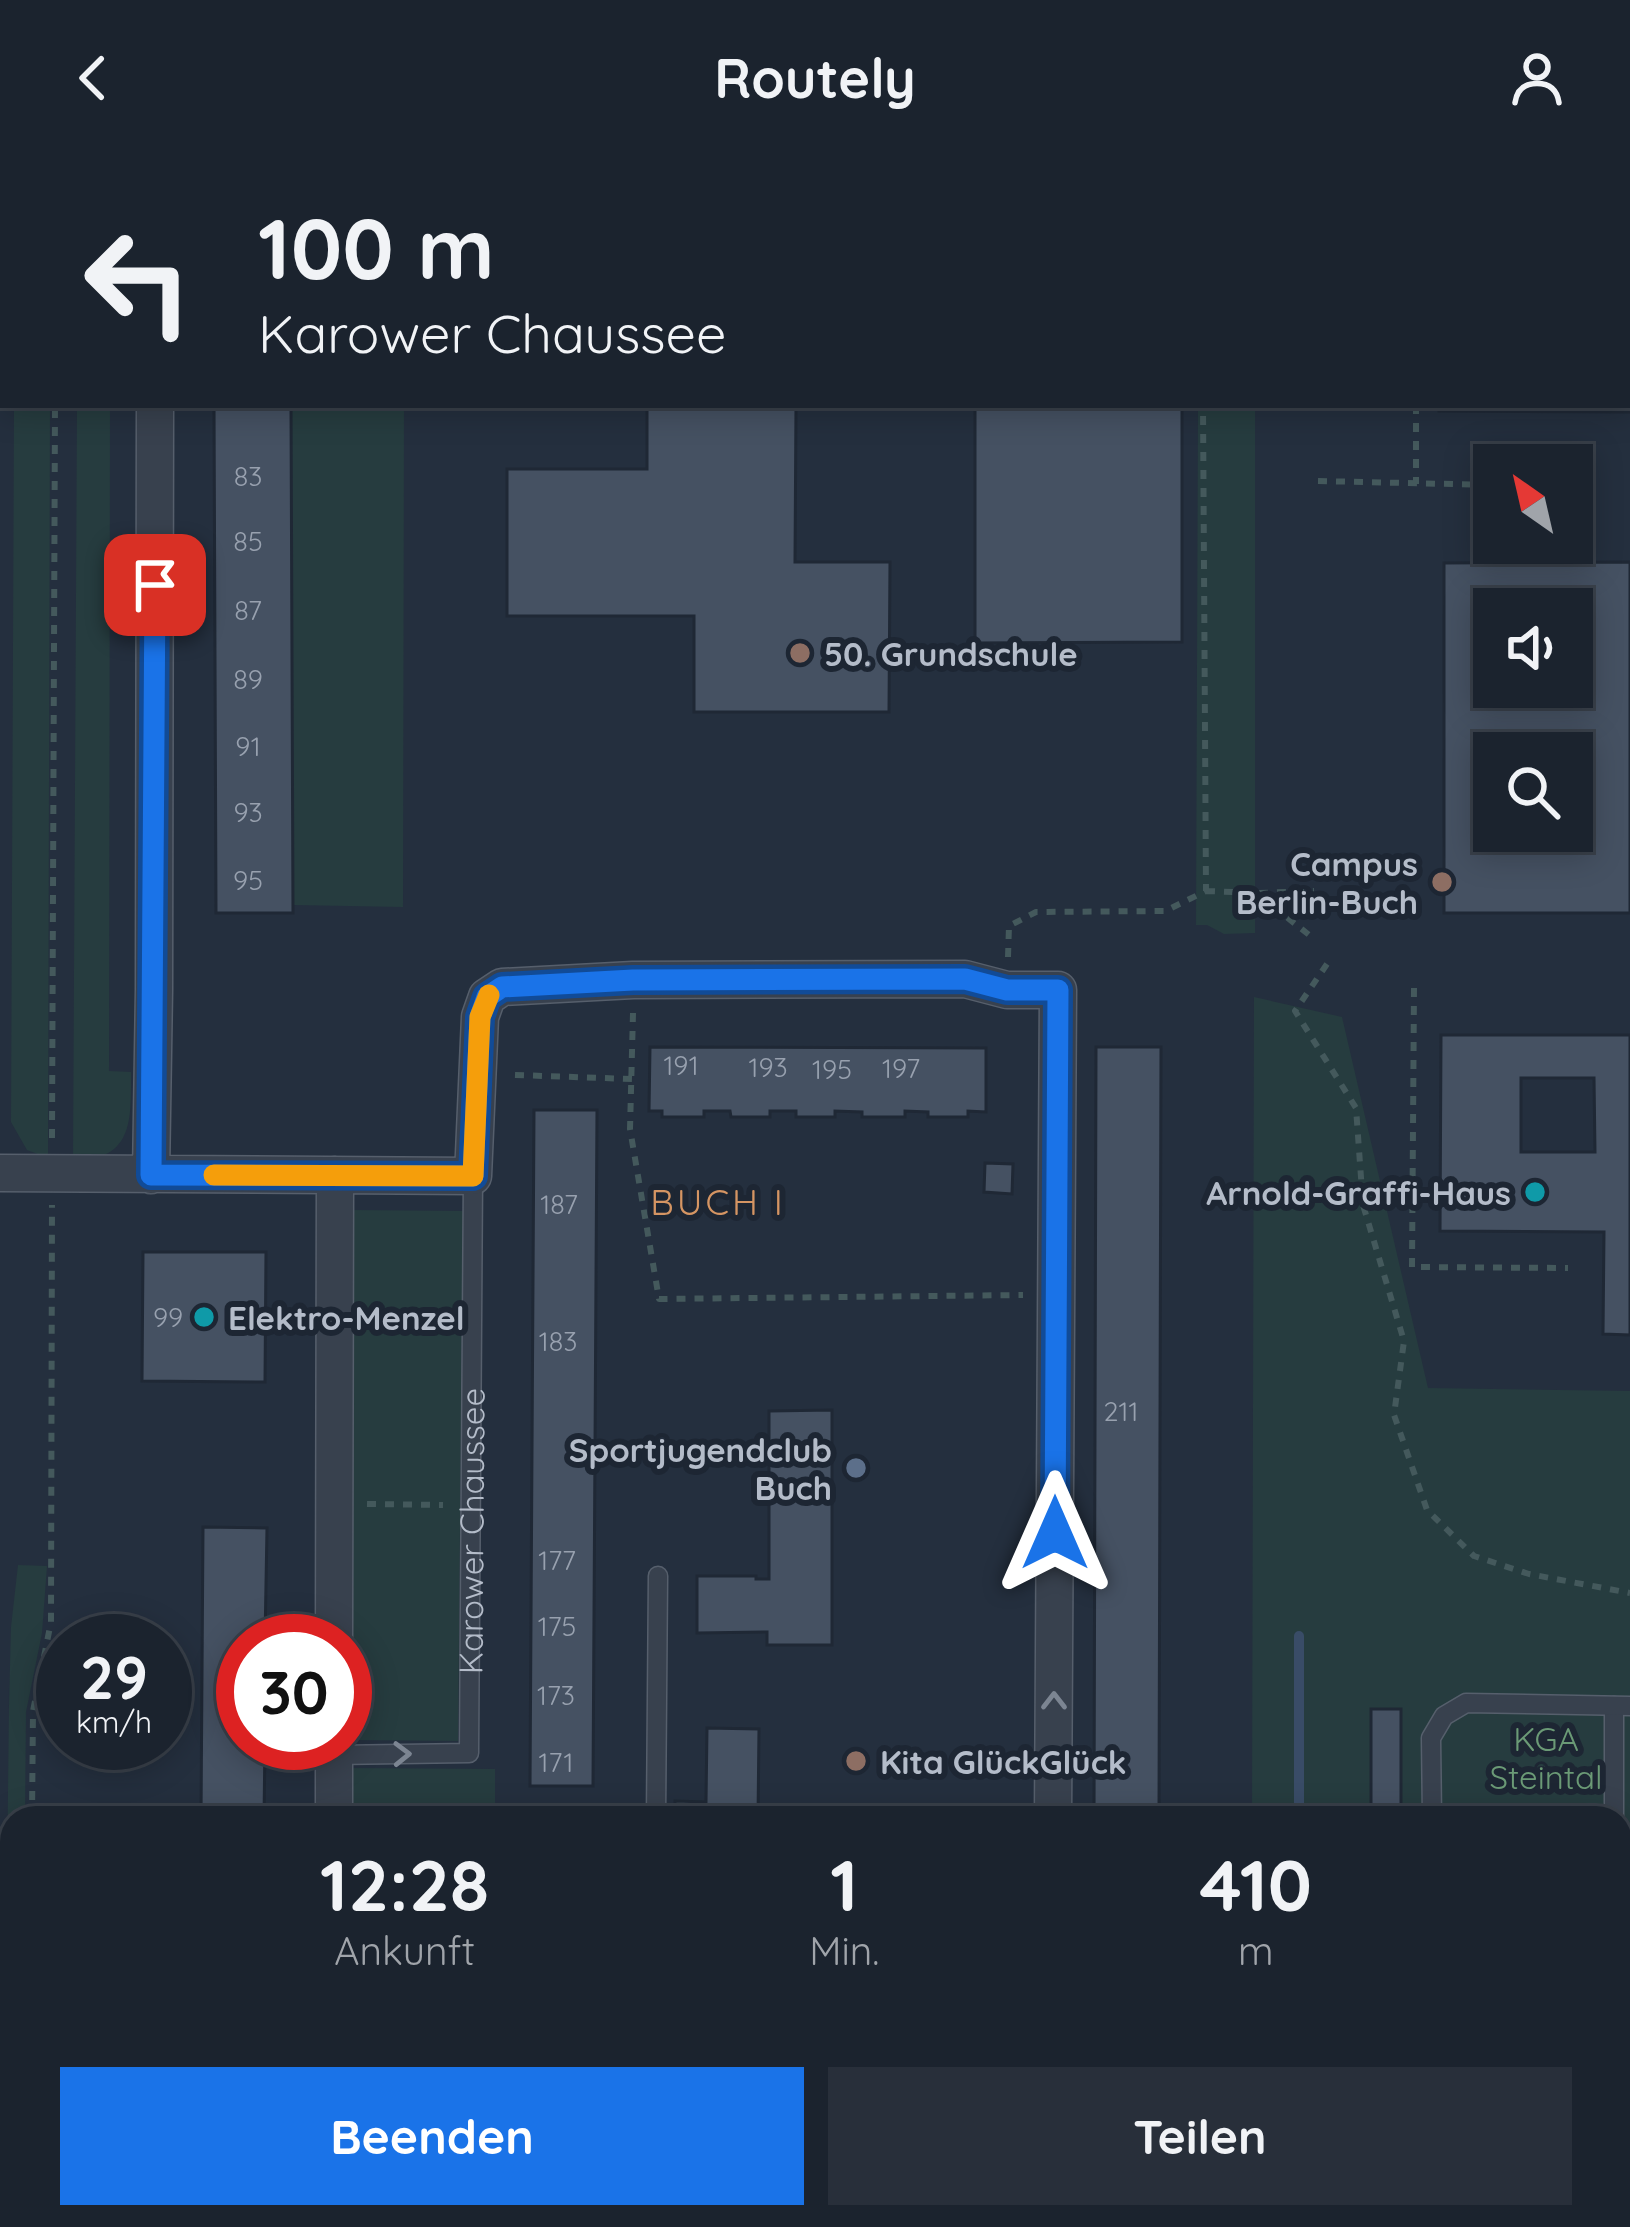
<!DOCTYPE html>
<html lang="de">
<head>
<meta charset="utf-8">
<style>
  body { margin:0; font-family:Quicksand,sans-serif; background:#282f3a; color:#f1f3f6; height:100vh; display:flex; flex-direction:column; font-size:45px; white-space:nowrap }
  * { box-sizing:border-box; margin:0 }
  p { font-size:39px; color:#a0a4aa }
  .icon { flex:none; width:66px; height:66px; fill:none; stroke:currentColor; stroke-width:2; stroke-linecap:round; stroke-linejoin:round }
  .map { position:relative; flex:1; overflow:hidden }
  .drawer { position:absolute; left:0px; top:1650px; width:1632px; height:423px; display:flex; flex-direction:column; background:#1b232e; border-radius:36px 36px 0 0; box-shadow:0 6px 30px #0003,0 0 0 3px #39404a }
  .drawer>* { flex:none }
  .banner { position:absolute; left:0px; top:0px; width:1632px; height:252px; box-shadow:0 6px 30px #0003,0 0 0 3px #39404a; background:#1b232e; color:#f1f3f6; overflow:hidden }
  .needle { width:78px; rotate:326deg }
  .buttons { position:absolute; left:1473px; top:288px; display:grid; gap:24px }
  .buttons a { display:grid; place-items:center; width:120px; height:120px; border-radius:0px; background:#1b232e; box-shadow:0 6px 30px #0003,0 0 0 3px #39404a; font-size:60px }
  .speed { position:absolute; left:36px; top:1458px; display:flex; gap:24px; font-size:60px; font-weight:700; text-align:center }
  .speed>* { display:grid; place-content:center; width:156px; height:156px; border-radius:50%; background:#1b232e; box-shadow:0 6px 30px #0003,0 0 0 3px #39404a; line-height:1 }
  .speed small { font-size:30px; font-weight:400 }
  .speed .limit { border:18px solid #d22; background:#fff; color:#111 }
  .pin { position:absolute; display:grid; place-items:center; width:102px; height:102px; color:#fff; margin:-51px; border-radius:24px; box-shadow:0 6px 18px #0006 }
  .me { position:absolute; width:132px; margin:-66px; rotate:0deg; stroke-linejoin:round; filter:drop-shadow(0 0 9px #0008) }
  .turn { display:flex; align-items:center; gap:42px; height:252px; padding:0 60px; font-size:54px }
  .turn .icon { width:156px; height:156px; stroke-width:2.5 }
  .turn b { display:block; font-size:84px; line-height:102px }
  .eta { display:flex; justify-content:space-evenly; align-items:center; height:204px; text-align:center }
  .eta b { font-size:72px; font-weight:700; line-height:84px }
  .action { display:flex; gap:24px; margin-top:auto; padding:24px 60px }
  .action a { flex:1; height:138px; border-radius:0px; background:#1a73e8; color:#fff; font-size:48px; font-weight:700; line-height:138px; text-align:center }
  .action a+a { background:#282f3a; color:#f1f3f6 }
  header { display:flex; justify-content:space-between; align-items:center; height:156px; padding:0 60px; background:#1b232e; font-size:54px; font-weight:700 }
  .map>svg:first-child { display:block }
</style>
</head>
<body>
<header><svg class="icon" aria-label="back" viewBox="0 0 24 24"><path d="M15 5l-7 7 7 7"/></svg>Routely<svg class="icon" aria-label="person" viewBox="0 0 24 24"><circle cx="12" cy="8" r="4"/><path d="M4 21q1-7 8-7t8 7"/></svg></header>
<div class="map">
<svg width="1630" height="2071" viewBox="0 0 1630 2071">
  <rect width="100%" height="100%" fill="#242f3e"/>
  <!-- green -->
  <path fill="#263c3f" d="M291,0h661v3h-661z
    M14,249h36l-2,753 -21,-8 -16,-28z
    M77,249h33l-1,666 22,1c0,47 3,89 -58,88z
    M291,249h113l-1,502 -110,-2z
    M1198,249h57v528l-31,1 -17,-9h-11z
    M1254,841l88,20 86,371 202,3v836h-378v-10h368v-399h-368z
    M351,1054l112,1 -5,530 -112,-1z
    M18,1409l29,1 -5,67 -16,79 -1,106h-13v399h9v10h-18l6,-522 2,-78z
    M347,1612l148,1v49h-149z"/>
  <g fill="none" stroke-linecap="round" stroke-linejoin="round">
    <!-- stream -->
    <path stroke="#394c67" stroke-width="10" d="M1299,1662v-182
      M1300,2071v-10"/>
  </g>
  <!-- building -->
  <path fill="#455162" stroke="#1f2835" stroke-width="3" fill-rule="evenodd" d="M1440,0h190v63l-1,-60h-189z
    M1440,0h190v63l-1,-60h-189z
    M1629,155l1,101 -191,-1v-6h190z
    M1630,155v101l-191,-1v-6h190z
    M214,249h77l2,508h-77z
    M647,249h149l-1,157h95l-1,150h-195v-96h-187v-147h140z
    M975,249h207v237l-207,1z
    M1630,406v351h-186v-350zM1494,453h78v78h-78zM1494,597h78v78h-78z
    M1441,879h189v300l-27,-1 1,-102 -164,-1zM1521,922h73l1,74h-74z
    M650,891l336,1v64l-18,-1v6h-40v-5l-23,-1v6h-43v-5l-27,-1v6h-39v-6h-26v6h-39l-1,-6h-26v6h-42v-6h-13z
    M1096,891h65l-2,771h-65z
    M534,954h63l-4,676h-63z
    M985,1007l28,1 -1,30 -28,-2z
    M143,1096h123l-1,130 -123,-1z
    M832,1254v235h-65v-13l-70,1v-57h59v3h13v-168z
    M203,1371l64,1 -2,113h-22v102h22l-1,75h-63z
    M1371,1553h30v109h-30z
    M707,1572l52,1 -1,89h-83v-17l31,1z
    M198,2061h63v10h-64z
    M914,2061h64v10h-64z"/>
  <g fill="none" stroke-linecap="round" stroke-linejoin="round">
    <defs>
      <g id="service">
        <path d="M1614,1550v112"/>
        <path id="s1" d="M334,1599l135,-2 4,-577"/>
        <path d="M656,1662l2,-242"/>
        <path d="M1432,1662l-1,-80 13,-22 22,-13 164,3"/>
        <path d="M1358,2061l7,10"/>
        <path d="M1614,2061v10"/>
        <path d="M318,2071v-10"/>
        <path d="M1050,2071v-10"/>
        <path d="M1431,2071l1,-10"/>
      </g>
      <path id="minor" d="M154,0v3
        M975,0v3
        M0,1017l473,3 7,-159 7,-20 15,-10 131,-7 332,-1 42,11h51l-5,828
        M151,1019l3,-185 1,-585
        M334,1485l1,-466
        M334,1662v-75"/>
    </defs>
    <!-- service casing -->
    <use href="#service" stroke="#565f6c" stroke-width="21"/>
    <!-- minor casing -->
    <use href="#minor" stroke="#565f6c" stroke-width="39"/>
    <!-- path -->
    <path stroke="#44595c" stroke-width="6" stroke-dasharray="9 9" stroke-linecap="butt" d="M50,0v3
      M1416,0v3
      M354,3v-3
      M392,3l4,-3
      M1629,144h1
      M1416,249v79
      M1318,325l176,4
      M1206,735l50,2 57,45
      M1259,737l55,-2
      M1008,801l1,-31 27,-14 129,-1 41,-20 -3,-486
      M1327,808l-32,47 61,97 7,97 41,136 -10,74 33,95 47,46 55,18 101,19
      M1414,832l-2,279 156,1
      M633,857l-3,116 29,170 364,-4
      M515,919l117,4
      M52,982l3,-733
      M367,1348l76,1
      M32,1662l1,-107 18,-89 1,-417
      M26,2071l1,-10"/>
    <!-- service -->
    <use href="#service" stroke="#38414e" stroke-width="18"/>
    <!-- minor -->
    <use href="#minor" stroke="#38414e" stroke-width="36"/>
  </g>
  <!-- one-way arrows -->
  <defs><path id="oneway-chevron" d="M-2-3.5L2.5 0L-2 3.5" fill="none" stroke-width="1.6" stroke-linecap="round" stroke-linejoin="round" transform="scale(3)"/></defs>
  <g stroke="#7c8592">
    <use href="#oneway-chevron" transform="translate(1054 1545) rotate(-90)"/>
    <use href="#oneway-chevron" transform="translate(402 1598) rotate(-1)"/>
  </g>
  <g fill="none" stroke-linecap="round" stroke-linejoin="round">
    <defs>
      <path id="route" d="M155,429l-4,590 322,1 7,-159 7,-20 15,-10 131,-7 332,-1 42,11h51l-3,543"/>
    </defs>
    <!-- route casing -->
    <use href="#route" stroke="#114b97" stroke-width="30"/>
    <!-- route -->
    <use href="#route" stroke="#1a73e8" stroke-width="21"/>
    <!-- slow -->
    <path stroke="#f59e0b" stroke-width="21" d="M214,1019l259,1 7,-159 9,-22"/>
  </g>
  <!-- markers -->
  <g fill="#8d6e63" stroke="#1d2633" stroke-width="4.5">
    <circle cx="800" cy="497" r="12"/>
    <circle cx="1442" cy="726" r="12"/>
    <circle cx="856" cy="1605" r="12"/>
  </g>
  <g fill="#0f9aa8" stroke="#1d2633" stroke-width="4.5">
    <circle cx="1535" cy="1036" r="12"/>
    <circle cx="204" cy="1161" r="12"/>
  </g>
  <circle fill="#5c6f8a" stroke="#1d2633" stroke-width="4.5" cx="856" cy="1312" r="12"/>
  <g text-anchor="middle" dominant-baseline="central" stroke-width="12" stroke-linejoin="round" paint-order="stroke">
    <!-- number labels -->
    <g font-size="27" fill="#98a1af">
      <text x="248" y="320">83</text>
      <text x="248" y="385">85</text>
      <text x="248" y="454">87</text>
      <text x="248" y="523">89</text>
      <text x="248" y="590">91</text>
      <text x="248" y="656">93</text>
      <text x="248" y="724">95</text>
      <text x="681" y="909">191</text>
      <text x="768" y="911">193</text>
      <text x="901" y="912">197</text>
      <text x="832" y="913">195</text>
      <text x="559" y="1048">187</text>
      <text x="168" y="1161">99</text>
      <text x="558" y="1185">183</text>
      <text x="1121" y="1255">211</text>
      <text x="557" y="1404">177</text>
      <text x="557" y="1470">175</text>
      <text x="556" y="1539">173</text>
      <text x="556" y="1606">171</text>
    </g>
    <!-- poi labels -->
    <g font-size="33" font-weight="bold" fill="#b4bcc9" stroke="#1d2633" text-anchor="start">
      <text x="824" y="497">50. Grundschule</text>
      <text x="1418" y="707" text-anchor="end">Campus<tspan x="1418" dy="38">Berlin-Buch</tspan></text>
      <text x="1511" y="1036" text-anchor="end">Arnold-Graffi-Haus</text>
      <text x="228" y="1161">Elektro-Menzel</text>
      <text x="832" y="1293" text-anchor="end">Sportjugendclub<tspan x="832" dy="38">Buch</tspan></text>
      <text x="880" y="1605">Kita GlückGlück</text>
    </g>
    <!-- street labels -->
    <g font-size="33" fill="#b4bcc9" stroke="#1d2633">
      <text stroke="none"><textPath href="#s1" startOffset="357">Karower Chaussee</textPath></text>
    </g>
    <!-- park labels -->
    <g font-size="33" fill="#6b9a76" stroke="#1d2633">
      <text x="1546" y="1582">KGA<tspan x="1546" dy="38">Steintal</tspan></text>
    </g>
    <!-- neighbourhood labels -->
    <g font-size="36" letter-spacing="3" fill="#d59563" stroke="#1d2633">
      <text x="718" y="1045">BUCH I</text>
    </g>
  </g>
</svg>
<div class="buttons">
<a><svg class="needle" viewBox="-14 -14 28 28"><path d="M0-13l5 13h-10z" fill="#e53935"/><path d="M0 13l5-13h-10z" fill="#a0a4aa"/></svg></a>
<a><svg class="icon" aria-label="sound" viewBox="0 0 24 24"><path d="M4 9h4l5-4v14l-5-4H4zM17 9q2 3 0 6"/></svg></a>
<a><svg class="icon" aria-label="search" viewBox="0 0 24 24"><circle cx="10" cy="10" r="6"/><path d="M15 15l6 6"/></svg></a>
</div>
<div class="speed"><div>29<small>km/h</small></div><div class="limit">30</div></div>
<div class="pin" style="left:155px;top:429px;background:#d93025"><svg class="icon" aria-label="arrive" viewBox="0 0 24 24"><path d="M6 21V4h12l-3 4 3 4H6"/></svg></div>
<svg class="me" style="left:1055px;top:1377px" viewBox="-20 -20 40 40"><path d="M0-17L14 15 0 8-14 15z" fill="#1a73e8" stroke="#fff" stroke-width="4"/></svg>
<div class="banner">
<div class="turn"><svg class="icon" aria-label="left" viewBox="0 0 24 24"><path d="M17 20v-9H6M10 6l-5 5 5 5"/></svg><div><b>100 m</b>Karower Chaussee</div></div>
</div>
<section class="drawer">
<div class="eta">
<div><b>12:28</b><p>Ankunft</p></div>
<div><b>1</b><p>Min.</p></div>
<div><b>410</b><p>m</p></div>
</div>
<div class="action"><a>Beenden</a><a>Teilen</a></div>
</section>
</div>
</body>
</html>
